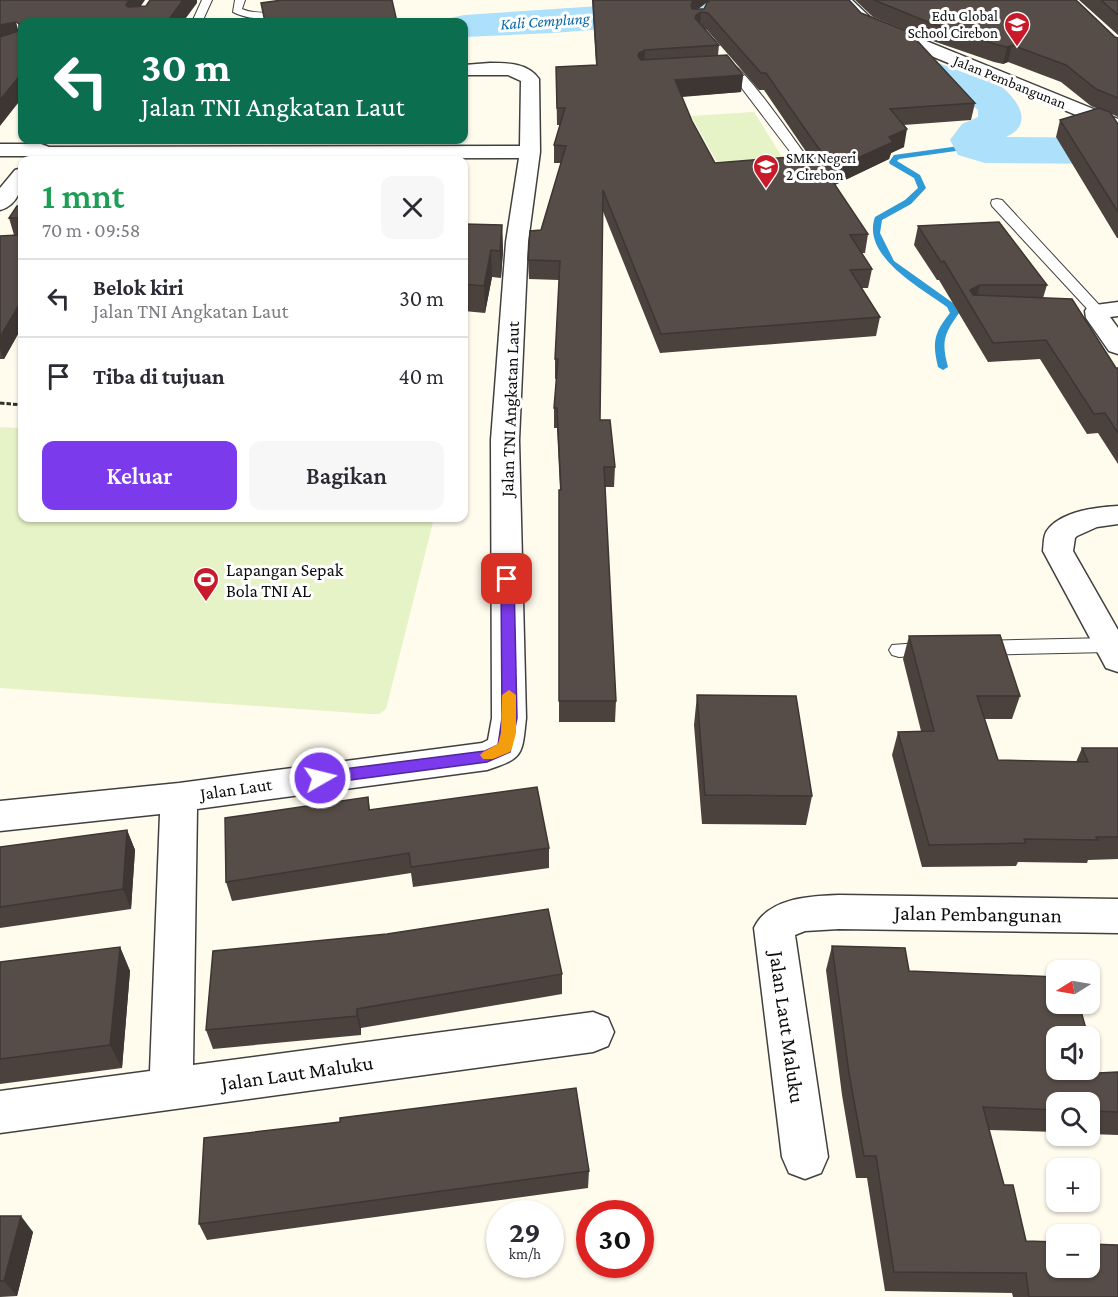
<!DOCTYPE html>
<html lang="id">
<head>
<meta charset="utf-8">
<style>
  body { margin:0; font-family:"Crimson Pro",serif; background:#f7f7f7; color:#2b2b33; height:100vh; display:flex; flex-direction:column; font-size:22px; white-space:nowrap }
  * { box-sizing:border-box; margin:0 }
  p { font-size:20px; color:#7c7c81 }
  .icon { flex:none; width:33px; height:33px; fill:none; stroke:currentColor; stroke-width:2; stroke-linecap:round; stroke-linejoin:round }
  .map { position:relative; flex:1; overflow:hidden }
  .details { position:absolute; left:18px; top:156px; width:450px; height:366px; display:flex; flex-direction:column; background:#fff; border-radius:12px; box-shadow:0 2px 4px #0004 }
  .details>* { flex:none }
  .hud { position:absolute; left:18px; top:18px; width:450px; height:126px; border-radius:12px; box-shadow:0 2px 4px #0004; background:#0b6e4f; color:#fff; overflow:hidden }
  .needle { width:39px; rotate:259deg }
  .buttons { position:absolute; left:1046px; top:960px; display:grid; gap:12px }
  .buttons a { display:grid; place-items:center; width:54px; height:54px; border-radius:12px; background:#fff; box-shadow:0 2px 4px #0004; font-size:30px }
  .speed { position:absolute; left:486px; top:1200px; display:flex; gap:12px; font-size:30px; font-weight:700; text-align:center }
  .speed>* { display:grid; place-content:center; width:78px; height:78px; border-radius:50%; background:#fff; box-shadow:0 2px 4px #0004; line-height:1 }
  .speed small { font-size:15px; font-weight:400 }
  .speed .limit { border:9px solid #d22; background:#fff; color:#111 }
  .pin { position:absolute; display:grid; place-items:center; width:51px; height:51px; color:#fff; margin:-26px; border-radius:12px; box-shadow:0 3px 9px #0006 }
  .me { position:absolute; width:66px; margin:-33px; rotate:82deg; stroke-linejoin:round; filter:drop-shadow(0 0 4px #0008) }
  .turn { display:flex; align-items:center; gap:21px; height:126px; padding:0 24px; font-size:27px }
  .turn .icon { width:78px; height:78px; stroke-width:2.5 }
  .turn b { display:block; font-size:42px; line-height:51px }
  .round { display:grid; place-items:center; flex:none; width:63px; height:63px; border-radius:12px; background:#f7f7f7 }
  .summary { display:flex; align-items:center; justify-content:space-between; height:102px; padding:0 24px }
  h1 { font-size:36px; font-weight:600; line-height:45px; color:#1e9e55 }
  .cta { display:flex; gap:12px; margin-top:auto; padding:12px 24px }
  .cta a { flex:1; height:69px; border-radius:12px; background:#7c3aed; color:#fff; font-size:24px; font-weight:600; line-height:69px; text-align:center }
  .cta a+a { background:#f7f7f7; color:#2b2b33 }
  ul { padding:0; list-style:none }
  li { display:flex; align-items:center; gap:18px; height:78px; padding:0 24px; border-top:2px solid #e1e1e2 }
  li div { flex:1 }
  li b { display:block; font-size:22px }
  li em { font-style:normal }
  .map>svg:first-child { display:block }
</style>
</head>
<body>
<div class="map">
<svg width="1118" height="1297" viewBox="0 0 1118 1297">
  <rect width="100%" height="100%" fill="#fffbed"/>
  <!-- pitch -->
  <path fill="#e5f3c6" d="M754,112l28,45 -65,5 -26,-46z
    M0,427l22,1v90h412l-48,191 -7,5h-9l-370,-26z"/>
  <g fill="none" stroke-linecap="round" stroke-linejoin="round">
    <!-- stream -->
    <path fill="#2e9ad8" fill-rule="evenodd" d="M974,144l4,2 -1,2 -78,11 -2,2 23,14 6,13 -15,16 -29,16 -2,13 14,28 59,42 6,10c-15,21 -18,28 -11,54l-5,3 -5,-3c-6,-25 -4,-34 12,-54l-3,-6c-26,-19 -86,-51 -72,-90l30,-17 13,-12 -4,-10 -24,-14 -1,-2 5,-7z"/>
    <!-- river -->
    <path fill="#ade0fb" fill-rule="evenodd" d="M692,0l14,3 5,8 -5,8 -13,3 -140,11 -89,4v-15h-16l3,-4 13,-3z
      M864,35l138,52c17,14 32,38 4,50l112,1v26l-133,-1 -27,-8 -8,-15 12,-16 16,-7v-7l-6,-5 -122,-50 -5,-8 5,-8z"/>
    <defs>
      <path id="service" d="M202,0h10l-10,22h-10z
        M235,0h10l-3,9c16,7 42,3 57,-5v-4h10v5c-16,15 -56,18 -76,7z
        M730,63c17,6 68,83 82,101l2,3 -2,3h-8l-79,-104z
        M997,199l5,1 100,108 2,3 -2,3h-10l-100,-108 -1,-3 1,-3z
        M1109,638l7,2 2,4 -2,6 -7,2 -132,3 -7,-2 -3,-5 3,-5 7,-2z
        M932,642l7,2 3,5 -3,5 -40,3 -7,-2 -3,-5 3,-5z"/>
      <path id="minor" d="M835,0h17l20,19 246,100v13l-258,-105z
        M490,63c17,0 38,0 49,16l1,73 -12,90 -9,198 7,278c-4,37 -2,40 -39,52l-290,39 -4,256 400,-53 15,6 6,14 -6,14 -15,6 -593,81v-42l150,-20 10,-257 -160,17v-30l179,-18 303,-40 6,-3 4,-22 -1,-278 15,-198 13,-84 -481,1 -8,-3h-30v-12h41l8,3 471,-1 1,-65 -13,-6h-44v-10z
        M22,168c2,16 -3,37 -22,42v-22l15,-18z
        M1118,302v14l-8,1 8,11v26l-9,-3 -23,-33 -1,-7 3,-5z
        M1118,506v18l-21,3 -20,9 -2,2 -2,13 45,79v42l-12,-4 -63,-117c1,-8 0,-17 6,-23 15,-17 48,-21 69,-22z
        M839,895l279,4v34l-279,-4 -34,2 -10,4 33,222 -7,16 -16,6 -16,-6 -7,-16 -28,-229c14,-30 55,-32 85,-33z"/>
    </defs>
    <!-- service casing -->
    <use href="#service" stroke="#404040" stroke-width="2"/>
    <!-- minor casing -->
    <use href="#minor" stroke="#404040" stroke-width="3"/>
    <!-- path -->
    <path stroke="#2f2f2f" stroke-width="3" stroke-dasharray="4.5 2" stroke-linecap="butt" d="M0,403l22,2"/>
    <!-- service -->
    <use href="#service" fill="#fff" fill-rule="evenodd"/>
    <!-- minor -->
    <use href="#minor" fill="#fff" fill-rule="evenodd"/>
  </g>
  <!-- wall -->
  <path fill="#4b423e" fill-rule="evenodd" d="M592,0h257l12,13 114,90 -4,17 -67,5v22l-13,6 -2,6 -54,26 33,49 -3,19h-4l11,16 -4,19h-6l18,29 -4,19 -216,17 -58,-144 -2,211 15,47 -1,20h-9l11,214 -1,21h-56v-232h1l-3,-62h-3v-20l3,-29h-2v-20l4,-79 -30,-1 -1,-19 13,-30 20,-67h-7v-18l6,-20h-3l-1,-58 40,-2zM710,0l-6,9h-6zM705,29l2,1 52,60h5l45,66 -94,7 -23,-42 -10,-24 59,-5 2,-17 -25,-20 1,-10z
    M855,0h221l39,37 3,1v79l-6,-3 6,10v114h-1l-61,-101 4,-17 38,-11 -7,-3 -30,-24 -53,-20 -5,2 -9,-2 -64,-22 -57,-23z
    M1079,0h39v35z
    M22,206v121l-18,32h-4v-123l18,-1h-4l-5,-17z
    M464,224l38,1 1,26 -2,27 -9,-1 -7,36 -21,-2z
    M918,226l129,59 -4,13 73,70h2v96l-20,-31 -11,1 -47,-75 -52,3 -49,-82h-2l-23,-35z
    M909,636l111,60 -8,23h-28l14,41 78,2 6,-14h36v111l-30,1 -1,3 -69,-1 -2,4 -94,1 -30,-112 6,-23 23,-1 -18,-72z
    M697,695l115,101 -6,29 -104,-1 -8,-99z
    M368,797l2,13 179,38v20l-136,19 -2,-14 -179,28 -6,-19z
    M127,830l8,20 -4,59 -131,19v-81z
    M832,946l77,25 189,102 20,-1v63l-29,-1v-32h-33v30l-67,-2 15,55 22,56 92,56h-105l-1,-4 -127,-2 -18,-113h-11l-14,-83 -16,-125z
    M120,947l10,24 -8,97 -122,16v-122z
    M562,974v20l-201,34v7l-148,14 -7,-19z
    M589,1171l-1,17 -381,52 -8,-16z
    M0,1216l33,16 -16,64 -17,1z"/>
  <!-- shaded-wall -->
  <path fill="#3d3632" d="M129,0h16l-15,22 -4,-17z
    M183,0h14v3l-14,19h-16z
    M693,0h17l-16,12 -3,-7z
    M701,12l-1,16 -5,3 1,-16z
    M16,22l5,18 -21,5v-20z
    M1012,45l-4,17 -5,2 4,-17z
    M645,50l-1,17 -6,-11 1,-3z
    M22,73v25l-22,28v-26z
    M743,75l-2,17 -67,5 1,-17z
    M907,129l-3,18 -13,6 -2,6 -59,28 3,-18 56,-32z
    M502,225l1,26 -2,27 -1,-27z
    M491,250l1,27 -7,36 -1,-27z
    M980,285l-5,19 -5,-14z
    M22,300v27l-18,32 -4,-10v-12z
    M127,830l8,20 -4,59 -8,-20z
    M120,947l10,24 -8,97 -12,-23z
    M357,1009l4,19v7l-4,-19z
    M21,1216l12,16 -16,64 -13,-15z"/>
  <!-- building -->
  <path fill="#574d48" stroke="#3d3632" stroke-width="1.5" d="M0,0h129l-3,5 2,2 18,-1 4,-6h33l-16,22h-145v51l-22,27v-63l19,-6v-7l-3,-2 -16,3z
    M282,0h110l5,22h-132l-4,-19z
    M593,0h100l-2,5 1,4h12l3,-6 3,-3h139l12,13 48,19 66,71 -85,6 17,20 -18,8 4,5 -60,27 -67,-96h-5l-53,-60 -7,-1 -5,3 -1,3 24,27 -74,5 -6,3 -1,3 3,4 86,-5 16,20 -68,5 17,41 23,42 100,-8 53,79 -18,1 22,34 -22,1 30,47 -219,17 -58,-144 -3,230h10l5,47h-11l12,234h-57v-211h2l-4,-82h-3l4,-49h-3l5,-98 -32,-1 2,-29 11,-1 25,-84 -12,-1 11,-37h-8l-1,-41 41,-2z
    M874,0h202l39,37 3,1v60l-22,-9 -30,-24 -54,-20 -5,2 -9,-2 -65,-21z
    M1101,0h17v15z
    M1099,108l11,4 8,12v88l-58,-92z
    M17,206h5v94l-22,37v-101l18,-1v-17h-9z
    M999,222l48,63h-67l-10,5 3,5 99,4 44,69h2v65l-13,-20 -11,1 -48,-74 -53,3 -49,-82 -3,1 -23,-36z
    M464,224l38,1 -2,26 -9,-1 -7,36 -20,-2z
    M1000,635l20,61h-43l21,64 90,2 -6,-14h36v89h-22l2,3 -74,-1 2,4 -97,2 -31,-113 36,-1 -25,-95z
    M697,695l99,1 16,100 -107,-1z
    M537,787l12,61 -138,19 -2,-14 -183,29 -1,-64 143,-21 1,13z
    M127,830l-4,59 -123,18v-60z
    M548,909l14,65 -205,35v7l-151,14 7,-79 174,-17z
    M832,946l73,2 4,23 147,6v27h23l9,32h-32v34h33v-31l9,34 20,-1v40l-29,-1v-9h-33v8l-73,-3 21,78h9l13,56 30,1v26h33v-24l29,1v52h-89l-3,-24 -132,-1 -18,-116h-12l-15,-83z
    M120,947l-10,98 -110,14v-97z
    M576,1088l13,83 -390,53 5,-86 136,-16v-4z
    M0,1216h21l-17,65h-4z"/>
  <!-- route -->
  <path fill="#7c3aed" stroke="#51269a" stroke-width="1.5" d="M507,575l7,4 3,139 -7,34 -23,10 -167,22 -5,-2 -2,-4 2,-4 5,-2 165,-21 13,-6 4,-27 -1,-139z"/>
  <!-- slow -->
  <path fill="#f59e0b" d="M509,690l7,5v38l-4,15 -2,4 -17,7h-10l-3,-4 3,-3 15,-8 3,-11 1,-38z"/>
  <!-- icons -->
  <defs>
    <symbol id="school-pin" viewBox="-11 -11 22 30"><path d="M0 17L-7.5 6A9.5 9.5 0 1 1 7.5 6Z" fill="#c81a28" stroke="#fff"/><path d="M0-5L7-2L0 1L-7-2ZM-4 1L0 2.5L4 1V4Q0 6-4 4Z" fill="#fff"/></symbol>
    <symbol id="stadium-pin" viewBox="-11 -11 22 30"><path d="M0 17L-7.5 6A9.5 9.5 0 1 1 7.5 6Z" fill="#c81a28" stroke="#fff"/><path d="M0-5a6.5 5 0 1 0 0 10a6.5 5 0 1 0 0-10ZM-3.5-1.8h7v3.6h-7Z" fill="#fff"/></symbol>
  </defs>
  <g fill-rule="evenodd">
    <use href="#school-pin" x="1002" y="10" width="30" height="40"/>
    <use href="#school-pin" x="751" y="152" width="30" height="40"/>
    <use href="#stadium-pin" x="191" y="565" width="30" height="40"/>
  </g>
  <g text-anchor="middle" dominant-baseline="central" stroke-width="6" stroke-linejoin="round" paint-order="stroke">
    <!-- far-poi labels -->
    <g font-size="15" fill="#0d0d0d" stroke="#fff" text-anchor="end">
      <text x="998" y="16">Edu Global<tspan x="998" dy="17">School Cirebon</tspan></text>
      <text x="786" y="158" text-anchor="start">SMK Negeri<tspan x="786" dy="17">2 Cirebon</tspan></text>
    </g>
    <!-- far-street labels -->
    <g font-size="15" fill="#0d0d0d" stroke="#fff">
      <text transform="translate(1010 82) rotate(22)">Jalan Pembangunan</text>
    </g>
    <!-- far-water labels -->
    <g font-size="16" font-style="italic" fill="#0c6aa9" stroke="#fff">
      <text transform="translate(545 21) rotate(-4)">Kali Cemplung</text>
    </g>
    <!-- street labels -->
    <g font-size="18" fill="#0d0d0d" stroke="#fff">
      <text transform="translate(510 409) rotate(-88)">Jalan TNI Angkatan Laut</text>
      <text transform="translate(236 789) rotate(-8)">Jalan Laut</text>
    </g>
    <!-- poi labels -->
    <g font-size="18" fill="#0d0d0d" stroke="#fff" text-anchor="start">
      <text x="226" y="570">Lapangan Sepak<tspan x="226" dy="21">Bola TNI AL</tspan></text>
    </g>
    <!-- near-street labels -->
    <g font-size="21" fill="#0d0d0d" stroke="#fff">
      <text transform="translate(978 914) rotate(1)">Jalan Pembangunan</text>
      <text transform="translate(787 1027) rotate(82)">Jalan Laut Maluku</text>
      <text transform="translate(297 1073) rotate(-8)">Jalan Laut Maluku</text>
    </g>
  </g>
</svg>
<div class="buttons">
<a><svg class="needle" viewBox="-14 -14 28 28"><path d="M0-13l5 13h-10z" fill="#e53935"/><path d="M0 13l5-13h-10z" fill="#7c7c81"/></svg></a>
<a><svg class="icon" aria-label="sound" viewBox="0 0 24 24"><path d="M4 9h4l5-4v14l-5-4H4zM17 9q2 3 0 6"/></svg></a>
<a><svg class="icon" aria-label="search" viewBox="0 0 24 24"><circle cx="10" cy="10" r="6"/><path d="M15 15l6 6"/></svg></a>
<a>+</a>
<a>−</a>
</div>
<div class="speed"><div>29<small>km/h</small></div><div class="limit">30</div></div>
<div class="pin" style="left:507px;top:579px;background:#d93025"><svg class="icon" aria-label="arrive" viewBox="0 0 24 24"><path d="M6 21V4h12l-3 4 3 4H6"/></svg></div>
<svg class="me" style="left:320px;top:778px" viewBox="-20 -20 40 40"><circle r="17" fill="#7c3aed" stroke="#fff" stroke-width="3"/><path d="M0-11L8 9 0 5-8 9z" fill="#fff"/></svg>
<div class="hud">
<div class="turn"><svg class="icon" aria-label="left" viewBox="0 0 24 24"><path d="M17 20v-9H6M10 6l-5 5 5 5"/></svg><div><b>30 m</b>Jalan TNI Angkatan Laut</div></div>
</div>
<section class="details">
<div class="summary"><div><h1>1 mnt</h1><p>70 m · 09:58</p></div><a class="round"><svg class="icon" aria-label="close" viewBox="0 0 24 24"><path d="M6 6l12 12M18 6L6 18"/></svg></a></div>
<ul>
<li><svg class="icon" aria-label="left" viewBox="0 0 24 24"><path d="M17 20v-9H6M10 6l-5 5 5 5"/></svg><div><b>Belok kiri</b><p>Jalan TNI Angkatan Laut</p></div><em>30 m</em></li>
<li><svg class="icon" aria-label="arrive" viewBox="0 0 24 24"><path d="M6 21V4h12l-3 4 3 4H6"/></svg><div><b>Tiba di tujuan</b></div><em>40 m</em></li>
</ul>
<div class="cta"><a>Keluar</a><a>Bagikan</a></div>
</section>
</div>
</body>
</html>
